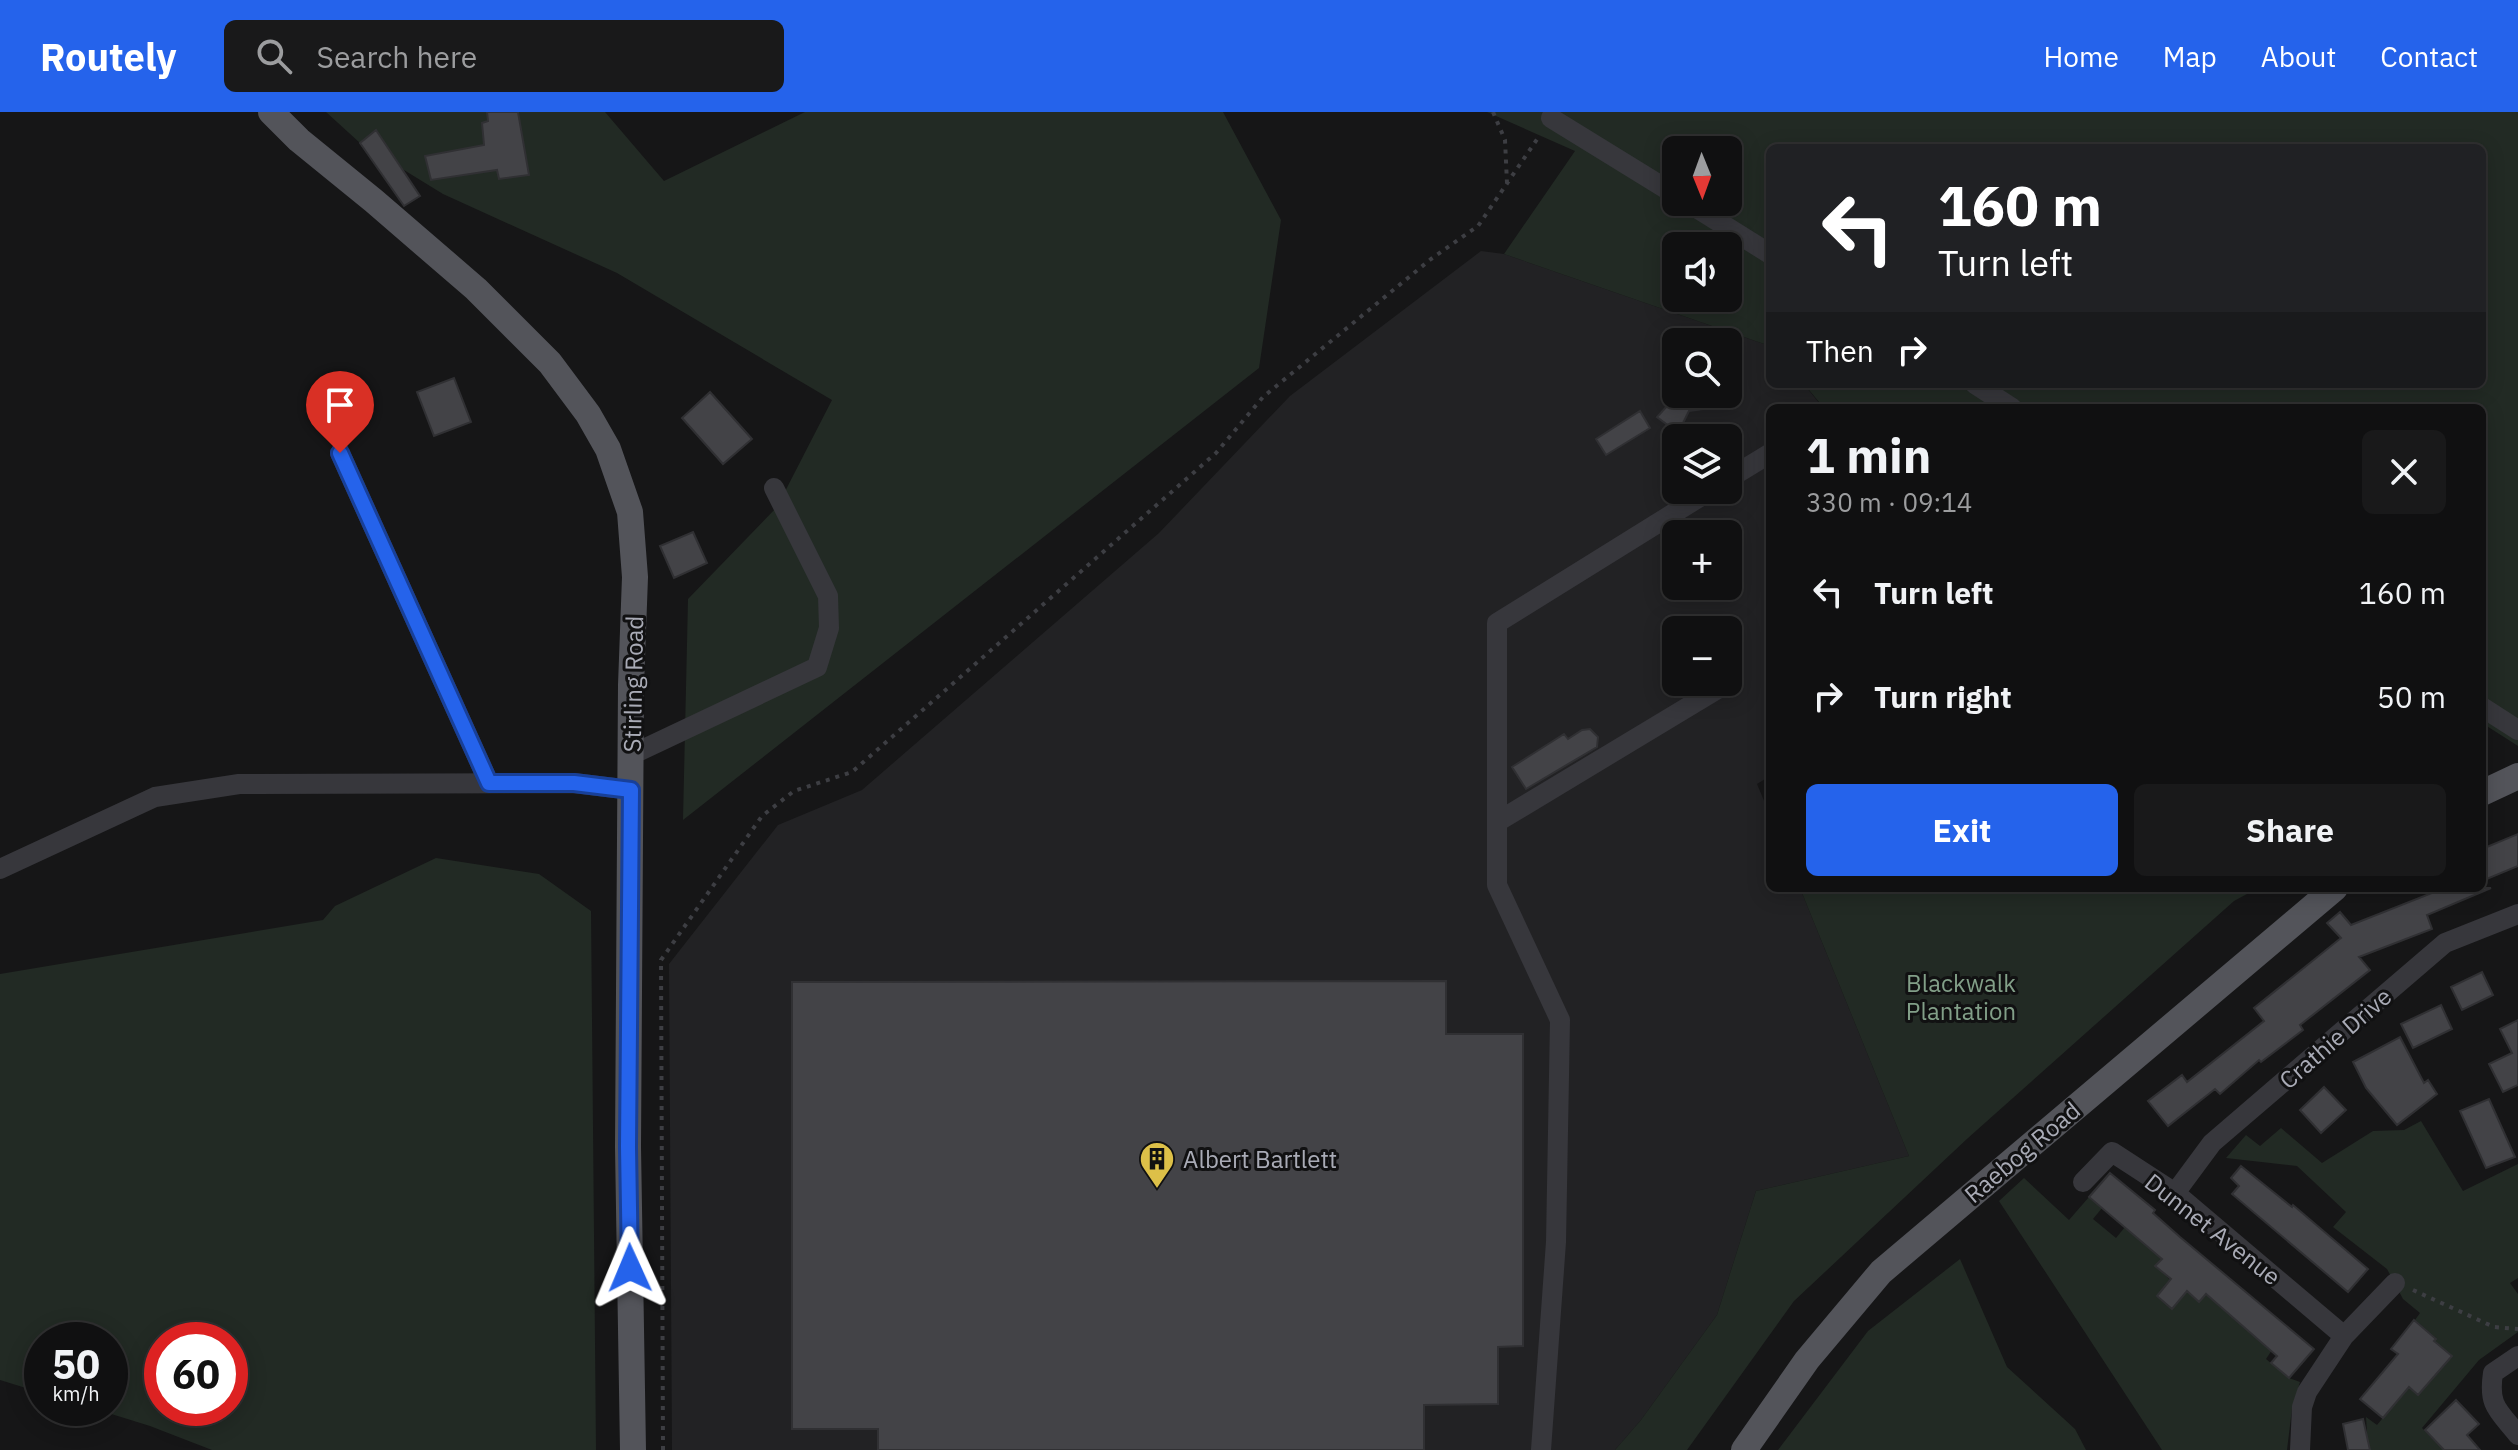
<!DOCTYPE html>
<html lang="en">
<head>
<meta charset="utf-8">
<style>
  body { margin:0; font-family:"IBM Plex Sans",sans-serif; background:#19191a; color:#f1f3f6; height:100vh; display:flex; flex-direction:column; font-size:30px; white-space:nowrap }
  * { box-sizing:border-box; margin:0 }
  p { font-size:26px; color:#9c9d9f }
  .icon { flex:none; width:44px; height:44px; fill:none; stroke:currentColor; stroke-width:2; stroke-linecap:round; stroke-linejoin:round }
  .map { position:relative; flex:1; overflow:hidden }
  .sheet { position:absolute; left:1766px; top:292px; width:720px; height:488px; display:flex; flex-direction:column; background:#101011; border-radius:12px; box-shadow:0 4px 20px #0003,0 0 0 2px #303031 }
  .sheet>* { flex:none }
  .guide { position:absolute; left:1766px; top:32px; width:720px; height:244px; border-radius:12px; box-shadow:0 4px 20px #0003,0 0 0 2px #303031; background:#202124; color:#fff; overflow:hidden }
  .needle { width:52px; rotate:179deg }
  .controls { position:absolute; left:1662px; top:24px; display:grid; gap:16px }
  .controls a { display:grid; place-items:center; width:80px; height:80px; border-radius:12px; background:#101011; box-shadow:0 4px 20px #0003,0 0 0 2px #303031; font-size:40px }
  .speed { position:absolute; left:24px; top:1210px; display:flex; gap:16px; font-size:40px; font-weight:700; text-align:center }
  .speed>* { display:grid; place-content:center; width:104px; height:104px; border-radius:50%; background:#101011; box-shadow:0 4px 20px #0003,0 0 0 2px #303031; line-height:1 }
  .speed small { font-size:20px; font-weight:400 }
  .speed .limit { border:12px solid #d22; background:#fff; color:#111 }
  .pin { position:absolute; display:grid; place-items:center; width:68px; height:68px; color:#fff; margin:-82px -34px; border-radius:50% 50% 50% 0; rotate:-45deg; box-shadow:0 0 8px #0007 }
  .pin .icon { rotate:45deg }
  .me { position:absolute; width:88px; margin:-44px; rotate:359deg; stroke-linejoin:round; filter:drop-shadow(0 0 6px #0008) }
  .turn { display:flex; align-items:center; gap:28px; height:168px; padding:0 40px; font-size:36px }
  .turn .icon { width:104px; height:104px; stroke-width:2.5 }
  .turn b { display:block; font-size:56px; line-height:68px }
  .then { display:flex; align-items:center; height:76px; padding:0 40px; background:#0003; gap:16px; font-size:30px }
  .round { display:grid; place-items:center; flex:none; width:84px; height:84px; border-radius:12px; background:#19191a }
  .summary { display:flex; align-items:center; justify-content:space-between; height:136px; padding:0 40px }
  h1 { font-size:48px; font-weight:700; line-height:60px }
  .action { display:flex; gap:16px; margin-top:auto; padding:16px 40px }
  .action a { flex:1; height:92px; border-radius:12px; background:#2563eb; color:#fff; font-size:32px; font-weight:700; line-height:92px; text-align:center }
  .action a+a { background:#19191a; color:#f1f3f6 }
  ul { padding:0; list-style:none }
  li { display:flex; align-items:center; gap:24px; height:104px; padding:0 40px }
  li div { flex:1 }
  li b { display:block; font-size:30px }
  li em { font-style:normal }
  header { display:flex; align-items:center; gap:48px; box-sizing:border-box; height:112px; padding:0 40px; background:#2563eb; color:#fff }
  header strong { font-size:38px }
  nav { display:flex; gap:44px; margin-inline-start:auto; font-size:28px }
  .search { width:560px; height:72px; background:#19191a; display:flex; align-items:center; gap:20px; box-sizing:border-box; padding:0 28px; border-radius:12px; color:#9c9d9f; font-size:30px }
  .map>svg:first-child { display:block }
</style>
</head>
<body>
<header>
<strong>Routely</strong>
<div class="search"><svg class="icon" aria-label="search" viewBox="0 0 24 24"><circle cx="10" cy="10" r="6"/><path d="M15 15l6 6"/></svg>Search here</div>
<nav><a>Home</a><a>Map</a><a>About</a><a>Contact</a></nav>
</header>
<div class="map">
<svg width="2518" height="1338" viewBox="0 0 2518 1338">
  <rect width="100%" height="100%" fill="#161617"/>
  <!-- built -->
  <path fill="#222224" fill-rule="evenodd" d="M1481,139l23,3 266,92v38h34l19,24h-53v368l-13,8 13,31v73h30l109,268 -153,35 -39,124 -76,105 -26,30h-943l-3,-486 109,-139 84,-35 297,-257 131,-137zM1676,230h52v52h-52zM1676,326h52v52h-52zM1676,422h52v52h-52zM1676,518h52v52h-52z"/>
  <!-- green -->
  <path fill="#222a24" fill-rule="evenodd" d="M326,0h279l59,69 141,-69h418l58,108 -22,148 -576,452 5,-221 89,-92 55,-107 -215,-127 -174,-79 -83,-51z
    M1487,0h1031v634l-36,-23v-315h-658l-20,-24h678v-236h-712v198l-266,-92 71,-103zM1676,38h52v52h-52zM1676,134h52v52h-52z
    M436,746l103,16 52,37 5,539h-384l-62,-24 -58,-18h18v-68h-68v53l-42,-13v-406l323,-54 12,-14zM162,1228h68v68h-68z
    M1800,776h458l-24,13 -266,237 -174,163 -107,149h-72l26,-30 76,-105 39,-124 153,-35z
    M2421,1009l42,70 55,-27v114l-8,5 8,11v38l-39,28 -57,68 22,22h-74l-25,-13 22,-5 -1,-15 11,8 43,-52 22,-6 10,-11 -18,-15 2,-3 -21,-18 5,-7 -17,-14 -16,-30 -54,-42 13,-15 -49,-46 -71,-8 20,-23 14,11 21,-18 41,35 51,-32 31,-1z
    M2024,1066l45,42 20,-23 13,11 -9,11 23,19 9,-11 37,32 -6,7 14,14 -13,16 15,12 15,-17 19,3 66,56 -6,9 23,19 11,4 -8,27 -5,41h-125l-163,-249z
    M1960,1147l47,108 68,62 11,21h-308l90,-119z"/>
  <!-- building -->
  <path fill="#434347" stroke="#303033" stroke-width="2" d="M487,0h31l11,63 -30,4 -2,-9 -66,10 -6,-24 59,-11 -2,-22 6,-2z
    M376,18l44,66 -16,10 -44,-63z
    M454,266l17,44 -37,14 -17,-44z
    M710,280l42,47 -29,25 -41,-46z
    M1690,282h49v1l-36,14 -14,2 -6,12 -7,4 -7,-1 -12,-9 11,-12h19z
    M1640,299l10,17 -44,27 -10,-16z
    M693,420l14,31 -33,15 -14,-32z
    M1590,617l8,8 -1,10 -71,42 -14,-22 52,-33 4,5 14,-9z
    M2518,722v32l-36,15v-32z
    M2430,776h61l-64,27 5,14 -73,28 11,13 -70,55 3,5 -42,32 -2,-2 -39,34 -5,-5 -47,37 -20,-25 34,-26 5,7 77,-61 -10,-13 87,-70 -14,-15 13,-11 11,13 81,-32z
    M2482,860l11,23 -31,15 -11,-23z
    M1446,869v53h77v312l-25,1v57l-74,1v45h-546v-21h-86v-447z
    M2441,893l11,24 -39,19 -12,-24z
    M2518,908v65l-15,7 -14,-28 23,-11 -12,-24z
    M2400,925l24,46 4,-3 9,14 -40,31 -31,-37 -13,-26z
    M2324,975l22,23 -25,23 -21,-23z
    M2489,987l26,58 -29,11 -26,-57z
    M2241,1054l51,41 1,-2 75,64 -20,23 -116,-98 7,-8 -8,-8z
    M2110,1061l45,37 -2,3 27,24 134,112 -25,29 -18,-15 6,-7 -71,-62 -7,8 -12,-11 -15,18 -15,-13 14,-17 -16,-13 7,-7 -73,-62z
    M2414,1208l22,19 -2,2 18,15 -34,39 -9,-8 -26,31 -23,-19 38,-45 -7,-5z
    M2456,1288l23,24 -12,11 13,15h-36l-19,-20z
    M2363,1307l7,31h-22l-5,-26z"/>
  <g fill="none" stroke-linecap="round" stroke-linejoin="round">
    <!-- path -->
    <path stroke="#3d3e43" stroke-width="4" stroke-dasharray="4 6" stroke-linecap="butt" d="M1493,0l12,28 2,43
      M2413,1178l81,37 24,2
      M663,1338l-2,-490 101,-144 32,-25 58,-19 364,-319 47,-56 168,-138 47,-33 62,-91"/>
    <!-- minor -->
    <path stroke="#37373c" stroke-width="20" d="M1551,6l125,77
      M1687,90l83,52
      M1975,272l37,24
      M340,341l149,330
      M1728,367l41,-25
      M2482,595l36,23
      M631,643l186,-88 12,-39 -1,-32 -54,-108
      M1497,710v-199l214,-133
      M0,757l155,-72 84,-13 335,-1 57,7
      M2083,1070l29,-30 63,41 169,143
      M2175,1081l37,-50 233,-200 73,-29
      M2518,1244l-25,17c-5,33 5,37 25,62
      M1541,1338l15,-208 4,-222 -63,-135v-63l229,-138
      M2300,1338l2,-43 5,-15 37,-56 51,-53"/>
    <!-- major -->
    <path stroke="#53545a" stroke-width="26" d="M271,0l28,28 75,61 102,88 74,74 38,51 20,35 22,63 5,65 -4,108 -3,462 5,303
      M2482,681l36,-17
      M1744,1338l63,-90 74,-88 454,-384"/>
  </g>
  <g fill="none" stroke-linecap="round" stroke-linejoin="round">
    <defs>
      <path id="route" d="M340,341l149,330h85l57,7 -3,357 2,121"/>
    </defs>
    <!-- route casing -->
    <use href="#route" stroke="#184099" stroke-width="20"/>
    <!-- route -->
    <use href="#route" stroke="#2563eb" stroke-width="14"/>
  </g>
  <!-- icons -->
  <defs>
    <symbol id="building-pin" viewBox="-11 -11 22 30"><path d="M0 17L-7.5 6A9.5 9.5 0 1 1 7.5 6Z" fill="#ddc048" stroke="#111112"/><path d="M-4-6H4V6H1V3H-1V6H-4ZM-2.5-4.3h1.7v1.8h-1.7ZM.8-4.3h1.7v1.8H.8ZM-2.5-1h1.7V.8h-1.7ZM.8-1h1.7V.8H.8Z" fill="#111"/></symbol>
  </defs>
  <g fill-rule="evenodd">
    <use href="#building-pin" x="1137" y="1027" width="40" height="54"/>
  </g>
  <g text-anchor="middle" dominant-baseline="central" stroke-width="6" stroke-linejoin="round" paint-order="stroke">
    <!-- street labels -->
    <g font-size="24" fill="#a9abb6" stroke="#111112">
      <text transform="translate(633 572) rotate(-89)">Stirling Road</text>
      <text transform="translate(2335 926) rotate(-41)">Crathie Drive</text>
      <text transform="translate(2022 1040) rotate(-40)">Raebog Road</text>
      <text transform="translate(2213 1117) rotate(38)">Dunnet Avenue</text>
    </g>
    <!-- park labels -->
    <g font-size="24" fill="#829f88" stroke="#111112">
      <text x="1961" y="871">Blackwalk<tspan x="1961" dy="28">Plantation</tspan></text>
    </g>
    <!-- poi labels -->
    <g font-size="24" fill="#a9abb6" stroke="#111112" text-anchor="start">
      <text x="1183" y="1047">Albert Bartlett</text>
    </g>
  </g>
</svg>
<div class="controls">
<a><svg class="needle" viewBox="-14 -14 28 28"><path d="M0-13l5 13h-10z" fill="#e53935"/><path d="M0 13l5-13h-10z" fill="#9c9d9f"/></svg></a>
<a><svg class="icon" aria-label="sound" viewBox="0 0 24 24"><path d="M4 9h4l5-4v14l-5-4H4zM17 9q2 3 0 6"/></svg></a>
<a><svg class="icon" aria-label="search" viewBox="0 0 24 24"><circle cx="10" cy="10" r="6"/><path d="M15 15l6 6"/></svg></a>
<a><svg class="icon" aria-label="layers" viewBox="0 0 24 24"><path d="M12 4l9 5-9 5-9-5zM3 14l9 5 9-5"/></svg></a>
<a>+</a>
<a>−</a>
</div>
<div class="speed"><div>50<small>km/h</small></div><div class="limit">60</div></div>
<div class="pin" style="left:340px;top:341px;background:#d93025"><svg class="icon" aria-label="arrive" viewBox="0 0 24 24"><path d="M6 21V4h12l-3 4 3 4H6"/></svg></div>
<svg class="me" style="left:630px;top:1156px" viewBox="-20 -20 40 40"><path d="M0-17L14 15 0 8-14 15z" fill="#2563eb" stroke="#fff" stroke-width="4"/></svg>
<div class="guide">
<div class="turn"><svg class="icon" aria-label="left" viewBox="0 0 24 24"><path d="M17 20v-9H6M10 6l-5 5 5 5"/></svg><div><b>160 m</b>Turn left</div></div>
<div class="then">Then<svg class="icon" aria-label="right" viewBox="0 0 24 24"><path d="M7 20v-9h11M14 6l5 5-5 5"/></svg></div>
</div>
<section class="sheet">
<div class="summary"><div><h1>1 min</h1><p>330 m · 09:14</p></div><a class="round"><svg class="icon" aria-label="close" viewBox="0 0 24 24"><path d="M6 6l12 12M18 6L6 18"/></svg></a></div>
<ul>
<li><svg class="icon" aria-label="left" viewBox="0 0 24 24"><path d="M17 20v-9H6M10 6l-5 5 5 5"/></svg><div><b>Turn left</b></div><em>160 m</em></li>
<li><svg class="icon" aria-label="right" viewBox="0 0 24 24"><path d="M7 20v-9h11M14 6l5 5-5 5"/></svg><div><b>Turn right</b></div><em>50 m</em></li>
</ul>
<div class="action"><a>Exit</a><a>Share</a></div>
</section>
</div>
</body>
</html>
